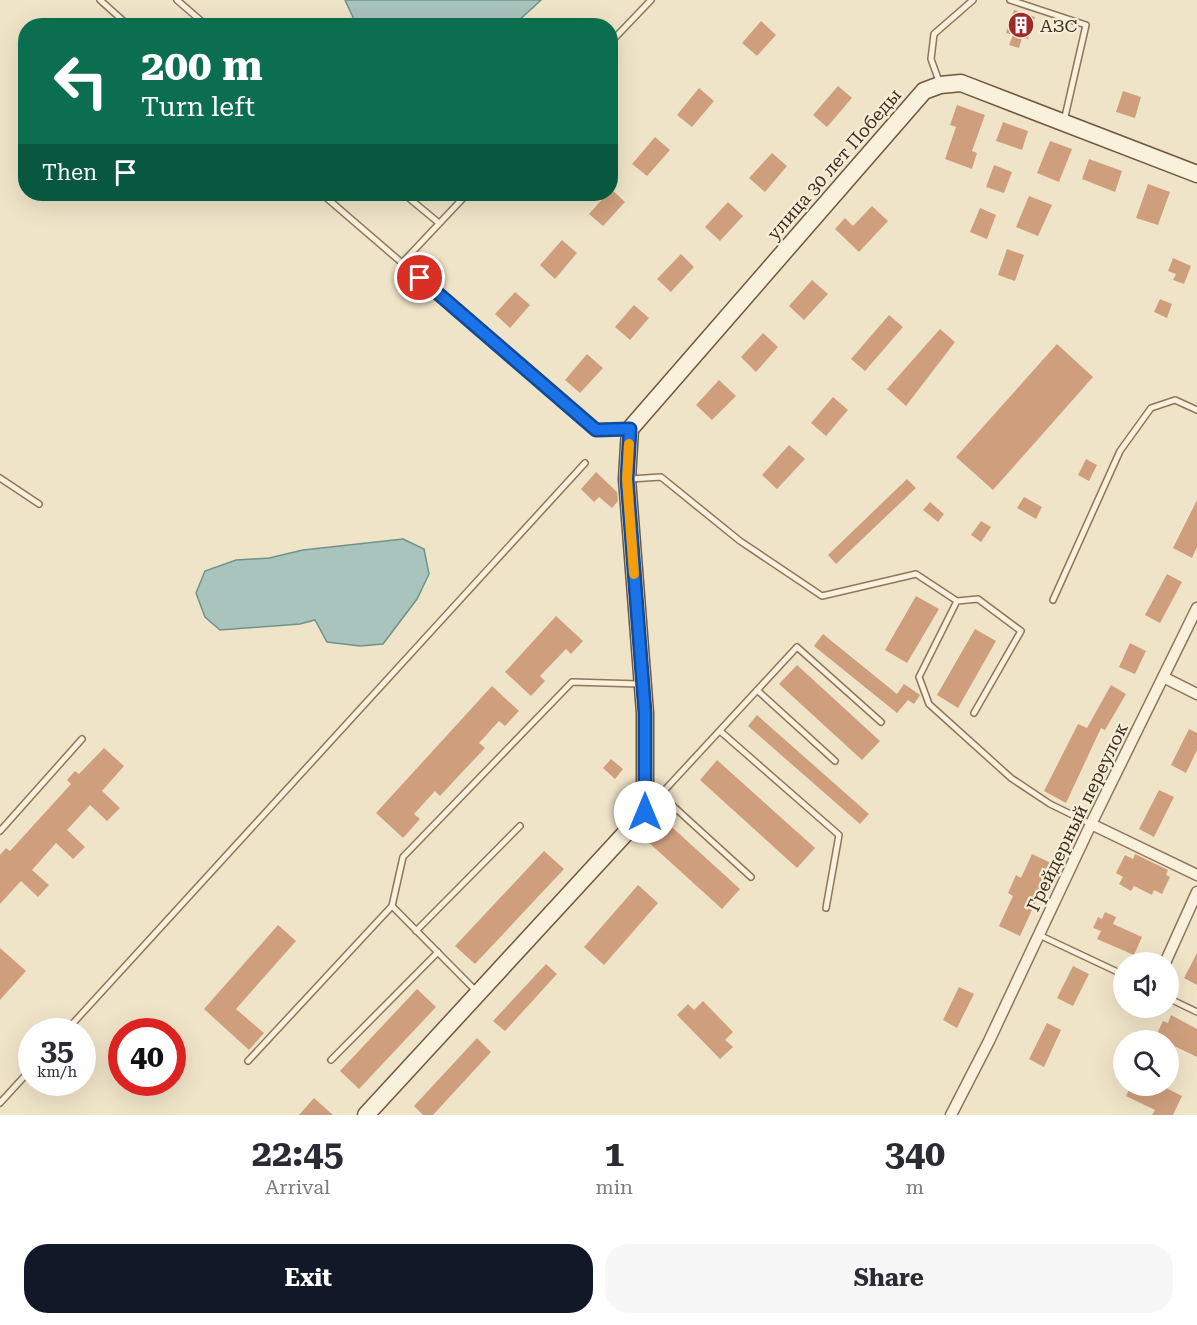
<!DOCTYPE html>
<html lang="en">
<head>
<meta charset="utf-8">
<style>
  body { margin:0; font-family:"Roboto Serif",serif; background:#f7f7f7; color:#2b2b33; height:100vh; display:flex; flex-direction:column; font-size:22px; white-space:nowrap }
  * { box-sizing:border-box; margin:0 }
  p { font-size:20px; color:#7c7c81 }
  .icon { flex:none; width:33px; height:33px; fill:none; stroke:currentColor; stroke-width:2; stroke-linecap:round; stroke-linejoin:round }
  .map { position:relative; height:1115px; overflow:hidden }
  .side { display:flex; flex-direction:column; background:#fff; flex:1 }
  .side>* { flex:none }
  .banner { position:absolute; left:18px; top:18px; width:600px; height:183px; border-radius:24px; box-shadow:0 6px 24px #0002; background:#0b6e4f; color:#fff; overflow:hidden }
  .buttons { position:absolute; left:1113px; top:952px; display:grid; gap:12px }
  .buttons a { display:grid; place-items:center; width:66px; height:66px; border-radius:50%; background:#fff; box-shadow:0 6px 24px #0002; font-size:30px }
  .speed { position:absolute; left:18px; top:1018px; display:flex; gap:12px; font-size:30px; font-weight:700; text-align:center }
  .speed>* { display:grid; place-content:center; width:78px; height:78px; border-radius:50%; background:#fff; box-shadow:0 6px 24px #0002; line-height:1 }
  .speed small { font-size:15px; font-weight:400 }
  .speed .limit { border:9px solid #d22; background:#fff; color:#111 }
  .pin { position:absolute; display:grid; place-items:center; width:51px; height:51px; color:#fff; margin:-26px; border:3px solid #fff; border-radius:50%; box-shadow:0 2px 6px #0007 }
  .me { position:absolute; width:66px; margin:-33px; rotate:0deg; stroke-linejoin:round; filter:drop-shadow(0 0 4px #0008) }
  .turn { display:flex; align-items:center; gap:21px; height:126px; padding:0 24px; font-size:27px }
  .turn .icon { width:78px; height:78px; stroke-width:2.5 }
  .turn b { display:block; font-size:42px; line-height:51px }
  .then { display:flex; align-items:center; height:57px; padding:0 24px; background:#0003; gap:12px; font-size:22px }
  .eta { display:flex; justify-content:space-evenly; align-items:center; height:102px; text-align:center }
  .eta b { font-size:36px; font-weight:700; line-height:42px }
  .primary-button { display:flex; gap:12px; margin-top:auto; padding:12px 24px }
  .primary-button a { flex:1; height:69px; border-radius:24px; background:#111827; color:#fff; font-size:24px; font-weight:700; line-height:69px; text-align:center }
  .primary-button a+a { background:#f7f7f7; color:#2b2b33 }
  .map>svg:first-child { display:block }
</style>
</head>
<body>
<div class="map">
<svg width="1197" height="1115" viewBox="0 0 1197 1115">
  <rect width="100%" height="100%" fill="#f0e4c8"/>
  <!-- water -->
  <path fill="#a9c4bc" stroke="#6f938a" stroke-width="1.5" d="M345,0h196l-27,25 -157,1z
    M403,539l21,10 5,25 -12,25 -34,45 -23,2 -33,-4 -12,-22 -15,4 -80,6 -15,-13 -9,-24 9,-22 31,-11 33,-2 34,-8z"/>
  <!-- building -->
  <path fill="#cf9f7d" d="M1014,10l21,7 -7,22 -6,-1 -3,10 -10,-3 4,-10 -7,-2z
    M761,21l15,14 -19,21 -15,-13z
    M838,86l14,12 -25,29 -14,-12z
    M699,88l15,13 -22,26 -15,-12z
    M1123,91l18,6 -6,21 -19,-6z
    M957,105l28,10 -13,36 5,2 -5,16 -27,-10 11,-32 -6,-2z
    M1003,122l25,9 -6,19 -26,-9z
    M655,137l15,13 -23,26 -15,-12z
    M1050,141l22,8 -13,33 -22,-9z
    M772,153l15,13 -22,26 -16,-14z
    M1089,159l33,12 -7,21 -33,-13z
    M994,165l18,7 -8,21 -18,-6z
    M1148,184l22,8 -12,33 -22,-7z
    M611,189l14,13 -22,24 -14,-12 18,-20h3z
    M1029,196l23,9 -14,31 -22,-9z
    M728,202l15,14 -23,25 -15,-14z
    M872,206l16,15 -29,31 -24,-23 10,-11 8,8z
    M980,208l16,7 -9,24 -17,-7z
    M562,240l15,13 -22,26 -15,-14z
    M1007,249l17,6 -9,26 -17,-6z
    M681,254l13,13 -23,25 -14,-13z
    M1173,258l18,8 -7,18 -11,-4 3,-6 -8,-3z
    M812,280l16,14 -24,26 -15,-14z
    M515,292l15,13 -20,23 -15,-14z
    M1160,299l12,5 -5,14 -13,-6z
    M634,305l15,13 -19,22 -15,-13z
    M889,315l14,12 -38,44 -14,-12z
    M940,329l15,13 -49,64 -19,-17z
    M763,333l15,14 -22,25 -15,-15z
    M1057,344l36,33 -100,113 -37,-33z
    M587,354l16,14 -23,25 -15,-13z
    M719,380l17,16 -24,24 -16,-15z
    M833,397l15,13 -22,26 -15,-13z
    M789,445l16,14 -28,30 -15,-14z
    M1086,459l11,6 -8,16 -11,-6z
    M596,472l21,20 1,9 -6,7 -13,-11 -5,5 -13,-13z
    M907,479l9,9 -80,76 -8,-9z
    M1024,497l18,10 -6,12 -19,-11z
    M1197,500v47l-5,11 -19,-10z
    M930,502l14,12 -6,8 -15,-12z
    M981,521l10,6 -10,15 -10,-7z
    M1167,574l15,8 -22,41 -15,-8z
    M916,596l23,13 -32,54 -22,-13z
    M556,616l27,25 -12,13 -5,-5 -26,27 5,5 -14,15 -26,-24z
    M975,629l21,12 -38,67 -21,-13z
    M823,634l74,60 7,-10 16,11 -6,9 -6,-4 -11,13 -83,-67z
    M1130,643l16,8 -11,23 -16,-7z
    M797,665l83,76 -18,19 -83,-76z
    M1111,685l15,9 -21,36 -4,-2 -35,75 -22,-12 34,-67 9,4z
    M492,686l27,25 -14,15 -6,-5 -20,22 6,5 -18,19 -27,29 -5,-5 -21,23 6,5 -17,19 -27,-25z
    M757,715l112,99 -9,10 -112,-98z
    M1189,729l8,4v17l-11,23 -15,-8z
    M104,748l20,18 -22,25 18,17 -13,13 -17,-16 -23,25 18,17 -12,12 -17,-16 -24,27 17,15 -11,12 -17,-16 -21,23v-49l6,-7 4,3 61,-67 -4,-4 8,-9 4,3z
    M611,759l12,10 -8,10 -12,-11z
    M717,760l98,88 -18,20 -97,-88z
    M1159,790l15,7 -20,40 -15,-8z
    M664,820l76,69 -18,20 -76,-69z
    M544,851l20,18 -89,95 -20,-18z
    M1032,854l21,10 -33,72 -21,-10 14,-30 -5,-3 8,-18 5,3z
    M1135,854l33,16 -2,5 4,2 -8,17 -8,-4 -2,5 -18,-9 -3,5 -12,-7 4,-7 -7,-4 9,-18 8,4z
    M638,885l20,18 -54,62 -20,-18z
    M1105,912l11,5 -3,7 29,13 -8,18 -37,-16 4,-8 -8,-3 5,-11 4,2z
    M278,925l18,16 -60,68 28,24 -15,17 -45,-41z
    M0,948l26,23 -26,29z
    M1197,953v32l-13,-7z
    M546,964l11,10 -52,57 -12,-10z
    M1073,966l16,8 -16,32 -16,-8z
    M959,987l15,7 -17,34 -14,-8z
    M417,989l19,18 -77,82 -19,-18z
    M703,1001l30,31 -8,8 8,7 -13,12 -43,-44 11,-11 6,6z
    M1171,1015l26,14v28l-29,-14v-2h-8l-5,-3 8,-17 5,2z
    M1047,1023l14,7 -17,37 -15,-8z
    M477,1038l14,14 -58,63h-10l-9,-9z
    M1131,1086h31l20,10 -9,19h-21l3,-5 -29,-14z
    M314,1098l19,17h-34z"/>
  <g fill="none" stroke-linecap="round" stroke-linejoin="round">
    <defs>
      <path id="lane" d="M100,0l29,26
        M177,0l30,26
        M1010,0l76,25 -22,96
        M610,43l41,-43
        M940,84l-9,-25 3,-25 39,-34
        M322,194l274,236 32,-1
        M404,194l35,29
        M402,263l65,-69
        M0,478l39,26
        M630,479l31,-2 79,64 82,55 94,-22 41,27 -38,76 10,27 82,74 39,26 41,20
        M1053,600l67,-149 31,-43 24,-8 22,10
        M957,601l21,-2 43,32 -47,82
        M757,690l78,71
        M720,731l119,104 -13,73
        M661,795l90,82
        M650,806l147,-159 84,75
        M0,831l82,-92
        M392,906l11,-49 169,-175 68,2
        M416,931l104,-105
        M1039,935l85,40
        M1168,998l29,14
        M65,1032l520,-569
        M331,1060l107,-108
        M248,1061l144,-155 85,86
        M0,1103l32,-35"/>
      <path id="street" d="M1163,677l34,17
        M1091,824l106,51
        M1165,963l32,-71
        M951,1115l38,-74 102,-217 106,-216"/>
      <path id="secondary" d="M366,1115l279,-303v-99l-18,-234 3,-50 294,-338 16,-6 21,-2 236,91"/>
    </defs>
    <!-- lane casing -->
    <use href="#lane" stroke="#8d765c" stroke-width="8"/>
    <!-- street casing -->
    <use href="#street" stroke="#8d765c" stroke-width="13"/>
    <!-- secondary casing -->
    <use href="#secondary" stroke="#6f573f" stroke-width="19"/>
    <!-- lane -->
    <use href="#lane" stroke="#faf1dc" stroke-width="5"/>
    <!-- street -->
    <use href="#street" stroke="#faf1dc" stroke-width="10"/>
    <!-- secondary -->
    <use href="#secondary" stroke="#faf1dc" stroke-width="16"/>
  </g>
  <g fill="none" stroke-linecap="round" stroke-linejoin="round">
    <defs>
      <path id="route" d="M420,278l176,152 34,-1 -3,50 18,234v99"/>
    </defs>
    <!-- route casing -->
    <use href="#route" stroke="#114b97" stroke-width="15"/>
    <!-- route -->
    <use href="#route" stroke="#1a73e8" stroke-width="10"/>
    <!-- slow -->
    <path stroke="#f59e0b" stroke-width="10" d="M629,444l-2,35 7,95"/>
  </g>
  <!-- icons -->
  <defs>
    <symbol id="building-disc" viewBox="-11 -11 22 22"><circle r="9.5" fill="#9e2a2b" stroke="#f7eed8"/><path d="M-4-6H4V6H1V3H-1V6H-4ZM-2.5-4.3h1.7v1.8h-1.7ZM.8-4.3h1.7v1.8H.8ZM-2.5-1h1.7V.8h-1.7ZM.8-1h1.7V.8H.8Z" fill="#fff"/></symbol>
  </defs>
  <g fill-rule="evenodd">
    <use href="#building-disc" x="1006" y="10" width="30" height="30"/>
  </g>
  <g text-anchor="middle" dominant-baseline="central" stroke-width="4.5" stroke-linejoin="round" paint-order="stroke">
    <!-- poi labels -->
    <g font-size="18" fill="#3d2e20" stroke="#f7eed8" text-anchor="start">
      <text x="1040" y="25">АЗС</text>
    </g>
    <!-- street labels -->
    <g font-size="18" fill="#3d2e20" stroke="#f7eed8">
      <text transform="translate(834 164) rotate(-49)">улица 30 лет Победы</text>
      <text transform="translate(1077 817) rotate(-64)">Грейдерный переулок</text>
    </g>
  </g>
</svg>
<div class="buttons">
<a><svg class="icon" aria-label="sound" viewBox="0 0 24 24"><path d="M4 9h4l5-4v14l-5-4H4zM17 9q2 3 0 6"/></svg></a>
<a><svg class="icon" aria-label="search" viewBox="0 0 24 24"><circle cx="10" cy="10" r="6"/><path d="M15 15l6 6"/></svg></a>
</div>
<div class="speed"><div>35<small>km/h</small></div><div class="limit">40</div></div>
<div class="pin" style="left:420px;top:278px;background:#d93025"><svg class="icon" aria-label="arrive" viewBox="0 0 24 24"><path d="M6 21V4h12l-3 4 3 4H6"/></svg></div>
<svg class="me" style="left:645px;top:812px" viewBox="-20 -20 40 40"><circle r="19" fill="#fff"/><path d="M0-13L10 11 0 6-10 11z" fill="#1a73e8"/></svg>
<div class="banner">
<div class="turn"><svg class="icon" aria-label="left" viewBox="0 0 24 24"><path d="M17 20v-9H6M10 6l-5 5 5 5"/></svg><div><b>200 m</b>Turn left</div></div>
<div class="then">Then<svg class="icon" aria-label="arrive" viewBox="0 0 24 24"><path d="M6 21V4h12l-3 4 3 4H6"/></svg></div>
</div>
</div>
<section class="side">
<div class="eta">
<div><b>22:45</b><p>Arrival</p></div>
<div><b>1</b><p>min</p></div>
<div><b>340</b><p>m</p></div>
</div>
<div class="primary-button"><a>Exit</a><a>Share</a></div>
</section>
</body>
</html>
